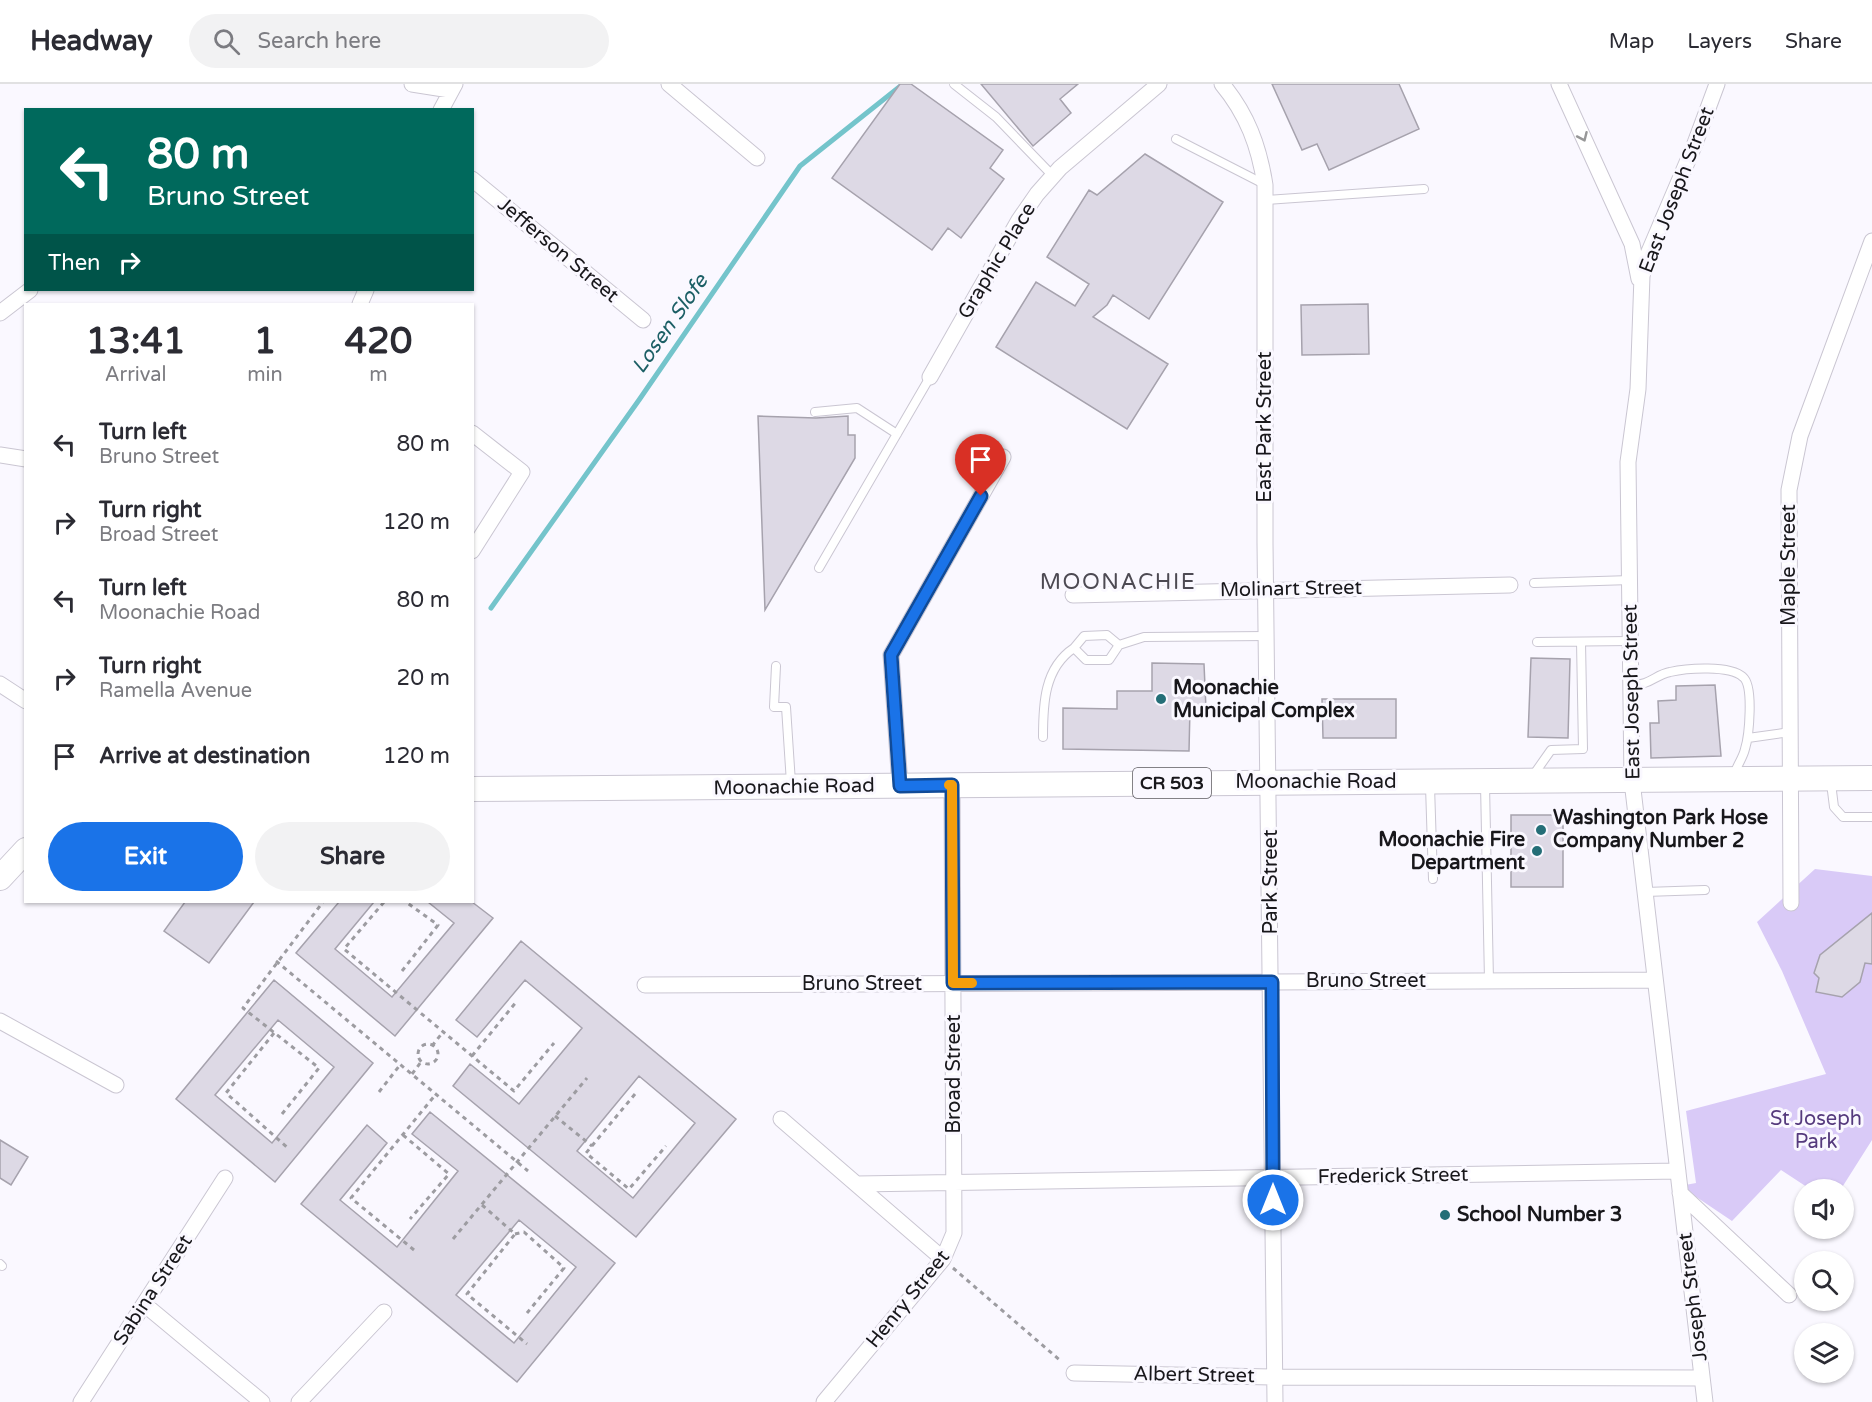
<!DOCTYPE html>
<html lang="en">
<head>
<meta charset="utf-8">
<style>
  body { margin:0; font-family:"Varela Round",sans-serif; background:#f2f2f3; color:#2b2b33; height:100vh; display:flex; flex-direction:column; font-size:22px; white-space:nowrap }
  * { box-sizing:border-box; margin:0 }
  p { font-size:20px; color:#7c7c81 }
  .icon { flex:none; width:33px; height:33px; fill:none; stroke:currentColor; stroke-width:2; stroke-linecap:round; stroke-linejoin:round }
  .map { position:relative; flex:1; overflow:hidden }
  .details { position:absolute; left:24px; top:219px; width:450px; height:600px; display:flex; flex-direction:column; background:#fff; border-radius:0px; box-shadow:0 2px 4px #0004 }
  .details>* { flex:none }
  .banner { position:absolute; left:24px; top:24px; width:450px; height:183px; border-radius:0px; box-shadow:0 2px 4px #0004; background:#00695c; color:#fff; overflow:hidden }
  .tools { position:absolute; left:1794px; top:1095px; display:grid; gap:12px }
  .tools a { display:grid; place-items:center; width:60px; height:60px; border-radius:50%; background:#fff; box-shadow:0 2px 4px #0004; font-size:30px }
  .pin { position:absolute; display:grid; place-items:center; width:51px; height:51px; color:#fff; margin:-62px -26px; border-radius:50% 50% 50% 0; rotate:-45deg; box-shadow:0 0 6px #0007 }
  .pin .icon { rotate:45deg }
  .me { position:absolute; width:66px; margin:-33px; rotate:0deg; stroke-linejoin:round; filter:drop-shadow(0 0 4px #0008) }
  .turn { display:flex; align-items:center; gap:21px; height:126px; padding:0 24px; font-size:27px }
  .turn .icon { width:78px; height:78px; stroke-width:2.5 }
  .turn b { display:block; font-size:42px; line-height:51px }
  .then { display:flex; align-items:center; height:57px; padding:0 24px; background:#0003; gap:12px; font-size:22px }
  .eta { display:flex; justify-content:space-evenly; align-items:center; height:102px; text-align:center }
  .eta b { font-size:36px; font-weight:700; line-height:42px }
  .primary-button { display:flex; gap:12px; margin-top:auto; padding:12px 24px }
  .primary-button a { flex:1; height:69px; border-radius:36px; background:#1a73e8; color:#fff; font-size:24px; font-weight:700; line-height:69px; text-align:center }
  .primary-button a+a { background:#f2f2f3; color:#2b2b33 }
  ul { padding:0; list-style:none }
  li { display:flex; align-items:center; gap:18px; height:78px; padding:0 24px }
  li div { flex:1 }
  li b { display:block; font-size:22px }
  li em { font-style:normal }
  header { display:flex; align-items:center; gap:36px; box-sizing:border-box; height:84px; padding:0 30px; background:#fff; border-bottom:2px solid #e1e1e2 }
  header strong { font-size:28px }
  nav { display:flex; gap:33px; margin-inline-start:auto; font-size:21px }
  .search { width:420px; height:54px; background:#f2f2f3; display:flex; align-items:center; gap:15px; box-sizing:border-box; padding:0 21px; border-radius:33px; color:#7c7c81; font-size:22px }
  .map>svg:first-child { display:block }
</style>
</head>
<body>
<header>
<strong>Headway</strong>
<div class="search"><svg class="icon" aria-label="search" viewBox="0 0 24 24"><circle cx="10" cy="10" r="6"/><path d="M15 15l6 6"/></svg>Search here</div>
<nav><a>Map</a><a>Layers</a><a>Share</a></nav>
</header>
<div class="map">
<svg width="1872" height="1318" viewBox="0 0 1872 1318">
  <rect width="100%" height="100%" fill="#faf8ff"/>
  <!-- green -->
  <path fill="#d9caf7" d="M1815,785l57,7v264l-31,49h-31l-29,-19 -49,51 -52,-35 16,-3 -10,-72 140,-37 -44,-103 -25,-49z"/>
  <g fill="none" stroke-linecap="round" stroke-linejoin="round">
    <!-- stream -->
    <path stroke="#74c4cb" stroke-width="5" d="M491,524l148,-208 161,-234 103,-82"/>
  </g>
  <!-- building -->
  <path fill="#ddd9e5" stroke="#a6a2ad" stroke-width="1.5" fill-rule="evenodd" d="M900,0h11l92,66 -13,18 14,11 -43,59 -13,-10 -16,22 -100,-72z
    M981,0h97l-18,15 11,14 -38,33z
    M1272,0h127l20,45 -90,41 -12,-26 -15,6z
    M1145,70l78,48 -74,117 -36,-24 -6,10 -14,12 75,47 -41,65 -131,-82 40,-65 39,24 14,-22 -42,-27 42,-67 8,5z
    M1368,220l1,50 -67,1 -1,-50z
    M758,332l58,2 32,-2v19h7v23l-90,152z
    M1531,574l39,1 -2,79 -40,-1z
    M1152,579l52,1 2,45 -16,-1 -1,43 -126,-2v-41l54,1v-18h35z
    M1715,601l6,71 -70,2 -1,-35h9l-1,-22 18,-1v-14z
    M1322,615h74v39h-73z
    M1511,731h52v72h-52z
    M185,818h69l-45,61 -45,-32z
    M339,818h35l-39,47 57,48 62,-74 -26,-21h44l21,16 -98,118 -99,-83z
    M1872,829v51l-7,-1 -5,19 -18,15 -26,-5 3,-14 -5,-5 6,-18z
    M521,857l215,178 -100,118 -183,-151 17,-22 49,40 63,-76 -57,-48 -48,57 -21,-17zM639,992l56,47 -62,75 -56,-47z
    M274,896l99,83 -98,119 -99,-83zM278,936l56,47 -62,76 -57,-48z
    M430,1028l185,151 -98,119 -216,-178 66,-79 20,18 -47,57 57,47 61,-76 -46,-37zM519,1136l57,47 -62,76 -58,-48z
    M0,1056l28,17 -17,28 -11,-7z"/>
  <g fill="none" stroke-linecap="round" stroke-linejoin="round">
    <defs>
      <path id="lane" d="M954,0l42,33 57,59
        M1176,55l88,45
        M1265,116l159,-11
        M815,328l42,-4 40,26
        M819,484l111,-191
        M1534,499l97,-3
        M1537,558l94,-1
        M1119,561l-12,-10 -23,1 -10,12 12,12h23l10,-15 25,-8 123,-1
        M776,582l-2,41h12l5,76
        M1632,601c18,0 23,-10 38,-13 17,-4 60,-7 73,5 11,9 6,59 2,72 -2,9 -8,16 -11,26
        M1043,653c0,-33 1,-69 31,-89
        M1748,654l42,-6
        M1532,693l19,-27 32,-1 -2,-107
        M1831,699l3,24 9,10h29
        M1485,700l4,197
        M1430,702l3,93
        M1645,808l60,-2
        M0,1180l2,2"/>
      <path id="street" d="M412,0l38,6
        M669,0l88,74
        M1222,0c25,30 37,62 43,101v358l10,859
        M1559,0l73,160 7,35
        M441,26l14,-26
        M472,95l171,141
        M360,220l6,-14
        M0,229l30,-23
        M930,293l89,-157 18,-26 23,-26 99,-84
        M472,349l50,39 -50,79
        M0,371l26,4
        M1073,511l437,-10
        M0,600l26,17
        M900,702l-9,-131 112,-198
        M1791,819l-2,-413 11,-54 72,-195
        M645,901l1010,-5
        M0,937l116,64
        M781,1035l162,140
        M857,1100l821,-13
        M1680,1109l109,102
        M144,1220l118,98
        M1074,1289l201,4 427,1
        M81,1318l144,-224
        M299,1318l85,-90
        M824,1318l119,-143 11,-26 -2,-448
        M1705,1318l-73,-621 -4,-319 10,-73 4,-113 6,-22 46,-108 23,-62"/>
      <path id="primary" d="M472,705l1400,-11
        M0,794l26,-28"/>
    </defs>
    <!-- lane casing -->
    <use href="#lane" stroke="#cac6d2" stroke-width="10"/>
    <!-- street casing -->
    <use href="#street" stroke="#cac6d2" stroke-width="17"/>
    <!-- primary casing -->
    <use href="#primary" stroke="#cac6d2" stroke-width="26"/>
    <!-- path -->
    <path stroke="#9d9ca1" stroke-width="3" stroke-dasharray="4.5 4.5" stroke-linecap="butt" d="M384,818l-40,47 170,142 40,-48
      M276,877l252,210
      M402,887l36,-46 -32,-23
      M274,949l-48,60 62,55
      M418 970a10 10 0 1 1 20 0a10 10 0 1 1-20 0Z
      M432,962l11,-14
      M472,972l45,-55
      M412,990l9,-12
      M379,1008l21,-27
      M635,1010l-49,59 43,36 37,-43
      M282,1030l37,-46 -76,-60 80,-106
      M555,1032l37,30
      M403,1051l46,39 -39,45
      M482,1121l33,29 -48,60 60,50
      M515,1150l9,-2 40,36 -37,45
      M453,1155l134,-161
      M414,1166l-63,-52 85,-104
      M953,1184l109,94"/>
    <!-- lane -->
    <use href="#lane" stroke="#fff" stroke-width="8"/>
    <!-- street -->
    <use href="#street" stroke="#fff" stroke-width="15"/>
    <!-- primary -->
    <use href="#primary" stroke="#fff" stroke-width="24"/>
  </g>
  <!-- one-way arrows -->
  <defs><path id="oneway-chevron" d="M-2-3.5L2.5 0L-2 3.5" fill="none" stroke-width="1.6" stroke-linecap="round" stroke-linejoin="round" transform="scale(1.5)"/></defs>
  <use stroke="#979798" href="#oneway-chevron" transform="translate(1583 53) rotate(66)"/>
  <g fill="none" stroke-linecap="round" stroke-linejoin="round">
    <defs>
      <path id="route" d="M981,412l-90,159 9,131 52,-1 1,198 319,-1 1,218"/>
    </defs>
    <!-- route casing -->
    <use href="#route" stroke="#114b97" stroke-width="15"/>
    <!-- route -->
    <use href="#route" stroke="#1a73e8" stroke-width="10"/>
    <!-- slow -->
    <path stroke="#f59e0b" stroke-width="10" d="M949,701h3l1,198h19"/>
  </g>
  <!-- markers -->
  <g fill="#246e77" stroke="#faf8ff" stroke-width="2">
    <circle cx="1161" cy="615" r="6"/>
    <circle cx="1541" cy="746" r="6"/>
    <circle cx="1537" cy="767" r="6"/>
    <circle cx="1445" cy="1131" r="6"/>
  </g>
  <g text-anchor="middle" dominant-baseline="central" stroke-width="6" stroke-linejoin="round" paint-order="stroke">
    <!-- shield labels -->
    <rect fill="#faf8ff" stroke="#5c5a5f" stroke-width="1.5" x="1133" y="684" width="78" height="30" rx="4.5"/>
    <g font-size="18" font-weight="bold" fill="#18171b">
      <text x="1172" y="699">CR 503</text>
    </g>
    <!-- street labels -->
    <g font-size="20" fill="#18171b" stroke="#faf8ff">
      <text transform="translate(1677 106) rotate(-69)">East Joseph Street</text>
      <text transform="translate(558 166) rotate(40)">Jefferson Street</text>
      <text transform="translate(997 177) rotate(-59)">Graphic Place</text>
      <text transform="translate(1265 343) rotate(-90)">East Park Street</text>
      <text transform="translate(1789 481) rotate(-90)">Maple Street</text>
      <text transform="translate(1291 505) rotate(-1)">Molinart Street</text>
      <text transform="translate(1632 608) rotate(-91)">East Joseph Street</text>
      <text x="1316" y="698">Moonachie Road</text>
      <text transform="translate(794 703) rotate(-1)">Moonachie Road</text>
      <text transform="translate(1271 798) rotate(-90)">Park Street</text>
      <text x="1366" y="897">Bruno Street</text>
      <text x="862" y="900">Bruno Street</text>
      <text transform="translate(954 990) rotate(-90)">Broad Street</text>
      <text transform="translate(1393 1092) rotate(-1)">Frederick Street</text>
      <text transform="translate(153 1206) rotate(-57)">Sabina Street</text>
      <text transform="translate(1693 1213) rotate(-97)">Joseph Street</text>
      <text transform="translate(908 1215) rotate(-51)">Henry Street</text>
      <text transform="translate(1194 1291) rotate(1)">Albert Street</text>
    </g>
    <!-- poi labels -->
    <g font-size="20" font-weight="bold" fill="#18171b" stroke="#faf8ff" text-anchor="start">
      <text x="1173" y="604">Moonachie<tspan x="1173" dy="23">Municipal Complex</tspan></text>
      <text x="1553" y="734">Washington Park Hose<tspan x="1553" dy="23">Company Number 2</tspan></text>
      <text x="1525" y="756" text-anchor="end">Moonachie Fire<tspan x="1525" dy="23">Department</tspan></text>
      <text x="1457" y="1131">School Number 3</text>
    </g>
    <!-- park labels -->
    <g font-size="20" fill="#553a7d" stroke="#faf8ff">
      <text x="1816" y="1035">St Joseph<tspan x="1816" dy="23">Park</tspan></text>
    </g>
    <!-- water labels -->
    <g font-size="21" font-style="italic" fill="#1c5f65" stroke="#faf8ff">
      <text transform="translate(670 240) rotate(-55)">Losen Slofe</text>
    </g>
    <!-- quarter labels -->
    <g font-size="22" letter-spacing="1.5" fill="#4d4a53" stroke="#faf8ff">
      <text x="1118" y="498">MOONACHIE</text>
    </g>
  </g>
</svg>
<div class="tools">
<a><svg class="icon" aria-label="sound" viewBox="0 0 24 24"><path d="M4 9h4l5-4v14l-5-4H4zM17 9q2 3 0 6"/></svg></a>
<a><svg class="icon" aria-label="search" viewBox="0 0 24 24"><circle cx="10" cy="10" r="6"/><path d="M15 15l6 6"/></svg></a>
<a><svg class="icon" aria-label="layers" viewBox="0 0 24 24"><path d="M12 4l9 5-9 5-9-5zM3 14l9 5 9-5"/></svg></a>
</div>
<div class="pin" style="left:981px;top:412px;background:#d93025"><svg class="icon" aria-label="arrive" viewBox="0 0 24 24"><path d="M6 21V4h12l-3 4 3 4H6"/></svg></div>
<svg class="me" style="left:1273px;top:1116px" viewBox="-20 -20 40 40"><circle r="17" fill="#1a73e8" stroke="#fff" stroke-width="3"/><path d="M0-11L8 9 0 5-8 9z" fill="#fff"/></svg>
<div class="banner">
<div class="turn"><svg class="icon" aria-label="left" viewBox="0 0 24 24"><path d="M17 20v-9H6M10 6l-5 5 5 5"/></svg><div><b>80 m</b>Bruno Street</div></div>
<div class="then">Then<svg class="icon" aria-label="right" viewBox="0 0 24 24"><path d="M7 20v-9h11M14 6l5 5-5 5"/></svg></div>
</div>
<section class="details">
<div class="eta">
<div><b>13:41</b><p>Arrival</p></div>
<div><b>1</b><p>min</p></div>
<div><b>420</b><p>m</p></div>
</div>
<ul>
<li><svg class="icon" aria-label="left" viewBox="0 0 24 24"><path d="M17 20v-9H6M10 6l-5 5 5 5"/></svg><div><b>Turn left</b><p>Bruno Street</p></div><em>80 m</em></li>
<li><svg class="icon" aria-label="right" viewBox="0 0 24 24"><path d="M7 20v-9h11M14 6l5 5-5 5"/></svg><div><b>Turn right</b><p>Broad Street</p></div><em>120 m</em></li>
<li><svg class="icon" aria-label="left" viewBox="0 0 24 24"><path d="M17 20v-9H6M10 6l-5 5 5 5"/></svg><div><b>Turn left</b><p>Moonachie Road</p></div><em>80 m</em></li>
<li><svg class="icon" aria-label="right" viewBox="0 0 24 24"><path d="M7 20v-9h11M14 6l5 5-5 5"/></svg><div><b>Turn right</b><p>Ramella Avenue</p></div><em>20 m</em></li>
<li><svg class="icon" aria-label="arrive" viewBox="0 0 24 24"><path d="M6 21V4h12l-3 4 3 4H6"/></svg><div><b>Arrive at destination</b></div><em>120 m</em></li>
</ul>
<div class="primary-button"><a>Exit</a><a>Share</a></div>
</section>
</div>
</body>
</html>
